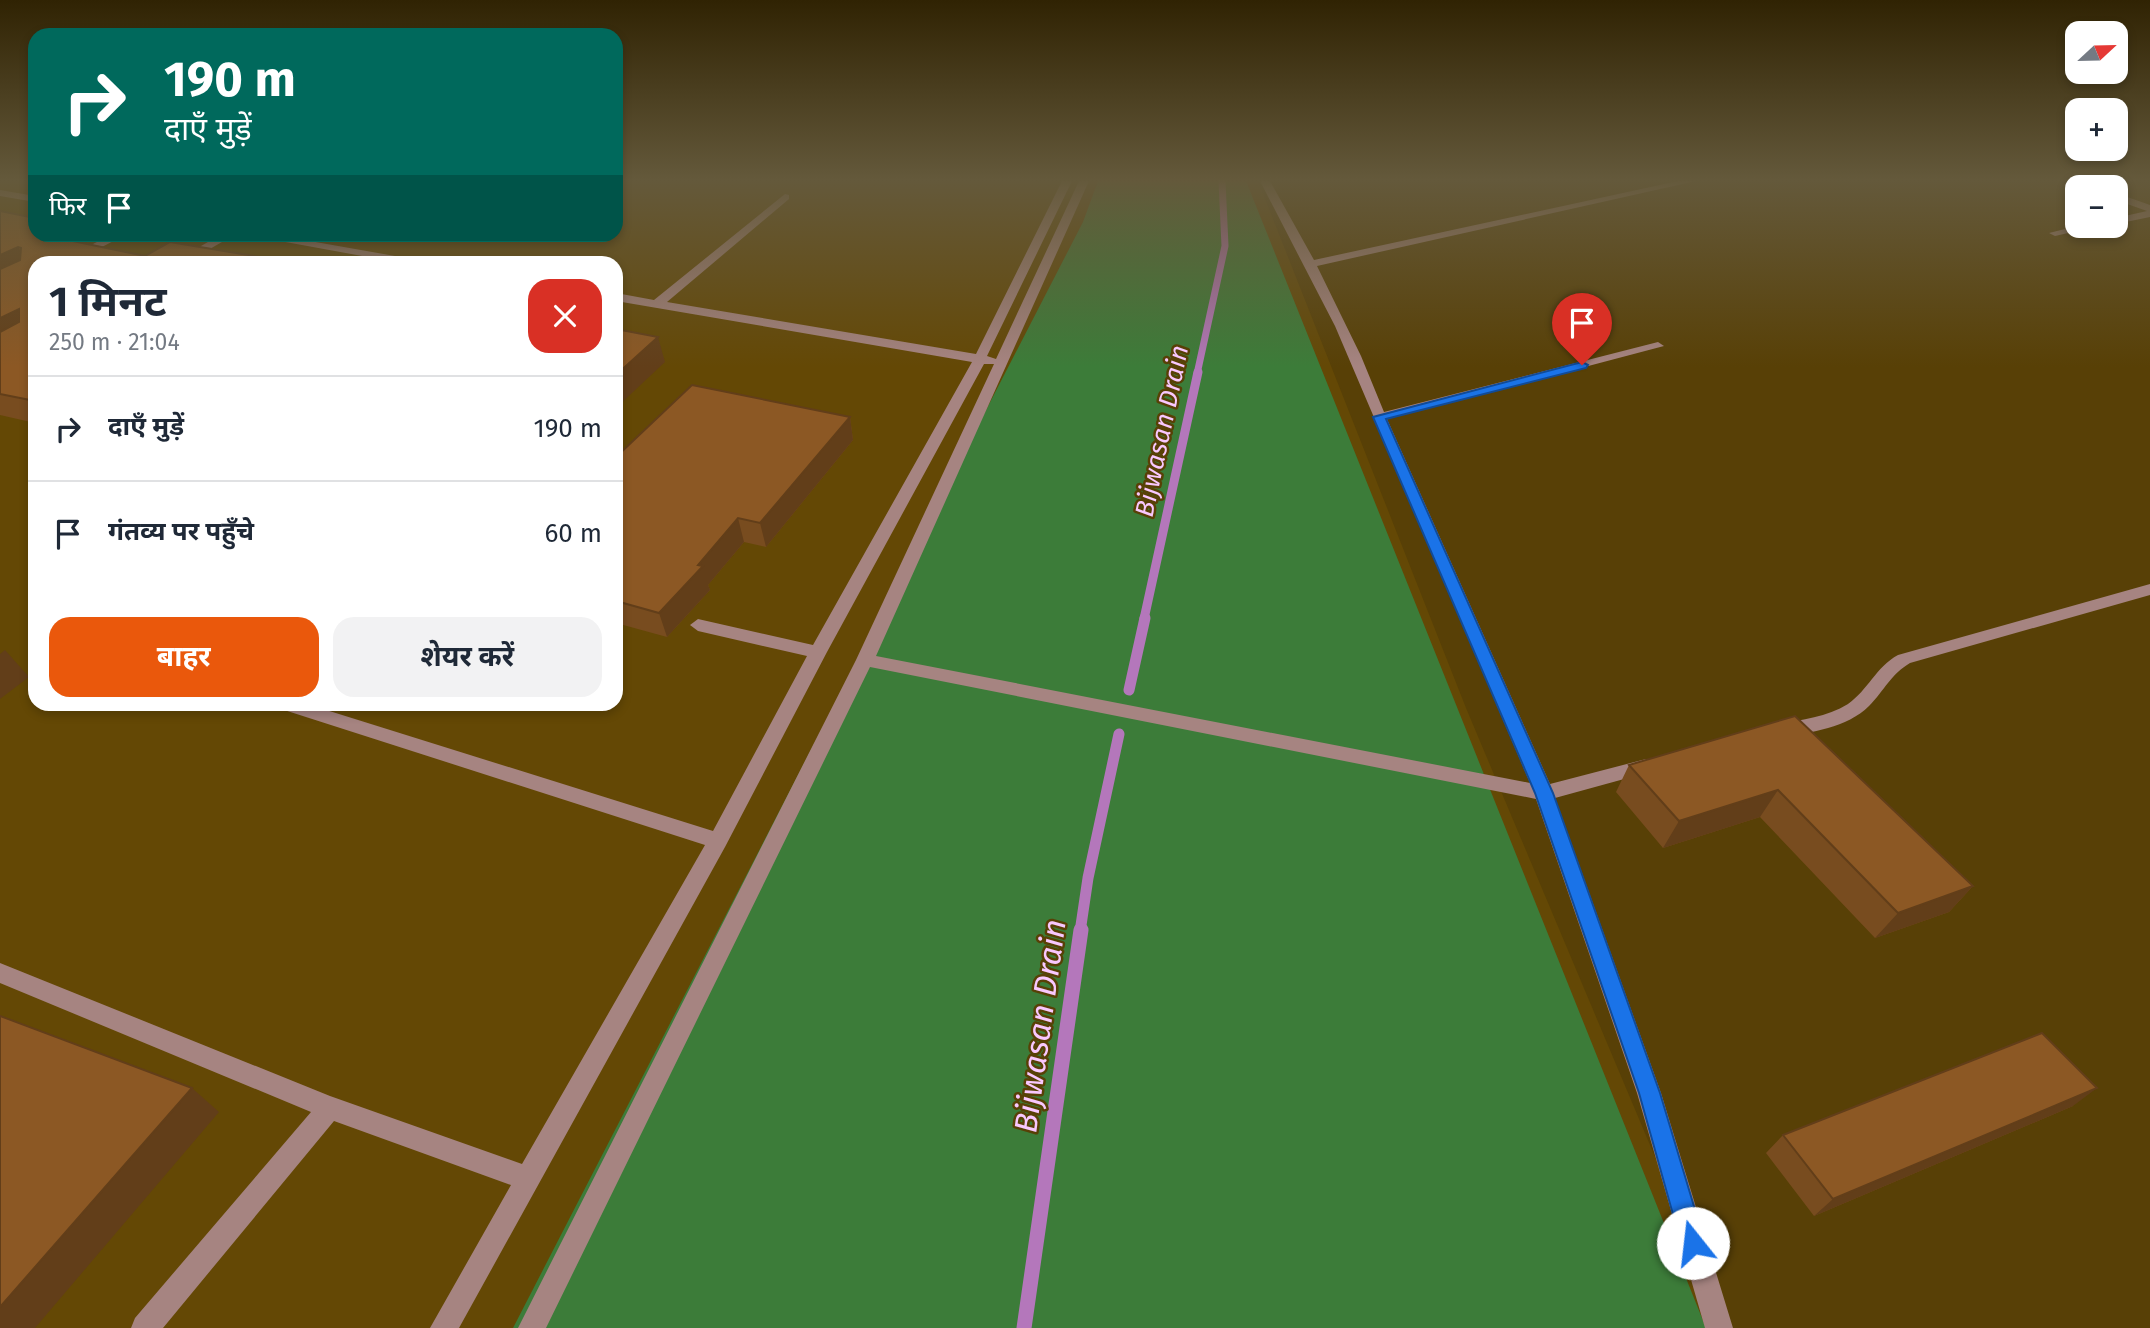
<!DOCTYPE html>
<html lang="hi">
<head>
<meta charset="utf-8">
<style>
  body { margin:0; font-family:"Fira Sans","Noto Sans Devanagari",sans-serif; background:#f2f2f3; color:#1f2937; height:100vh; display:flex; flex-direction:column; font-size:26px; white-space:nowrap }
  * { box-sizing:border-box; margin:0 }
  p { font-size:23px; color:#747a83 }
  .icon { flex:none; width:38px; height:38px; fill:none; stroke:currentColor; stroke-width:2; stroke-linecap:round; stroke-linejoin:round }
  .map { position:relative; flex:1; overflow:hidden }
  .side { position:absolute; left:28px; top:256px; width:595px; height:455px; display:flex; flex-direction:column; background:#fff; border-radius:21px; box-shadow:0 4px 10px #0003 }
  .side>* { flex:none }
  .banner { position:absolute; left:28px; top:28px; width:595px; height:214px; border-radius:21px; box-shadow:0 4px 10px #0003; background:#00695c; color:#fff; overflow:hidden }
  .needle { width:46px; rotate:68deg }
  .fabs { position:absolute; left:2065px; top:21px; display:grid; gap:14px }
  .fabs a { display:grid; place-items:center; width:63px; height:63px; border-radius:14px; background:#fff; box-shadow:0 4px 10px #0003; font-size:35px }
  .pin { position:absolute; display:grid; place-items:center; width:60px; height:60px; color:#fff; margin:-72px -30px; border-radius:50% 50% 50% 0; rotate:-45deg; box-shadow:0 0 7px #0007 }
  .pin .icon { rotate:45deg }
  .me { position:absolute; width:77px; margin:-38px; rotate:344deg; stroke-linejoin:round; filter:drop-shadow(0 0 5px #0008) }
  .turn { display:flex; align-items:center; gap:24px; height:147px; padding:0 21px; font-size:32px }
  .turn .icon { width:91px; height:91px; stroke-width:2.5 }
  .turn b { display:block; font-size:49px; line-height:60px }
  .then { display:flex; align-items:center; height:66px; padding:0 21px; background:#0003; gap:14px; font-size:26px }
  .round { display:grid; place-items:center; flex:none; width:74px; height:74px; border-radius:21px; background:#f2f2f3 }
  .head { display:flex; align-items:center; justify-content:space-between; height:119px; padding:0 21px }
  h1 { font-size:42px; font-weight:700; line-height:52px }
  .button { display:flex; gap:14px; margin-top:auto; padding:14px 21px }
  .button a { flex:1; height:80px; border-radius:21px; background:#ea580c; color:#fff; font-size:28px; font-weight:700; line-height:80px; text-align:center }
  .button a+a { background:#f2f2f3; color:#1f2937 }
  ul { padding:0; list-style:none }
  li { display:flex; align-items:center; gap:21px; height:105px; padding:0 21px; border-top:2px solid #e0e1e3 }
  li div { flex:1 }
  li b { display:block; font-size:26px }
  li em { font-style:normal }
  .map>svg:first-child { display:block }
</style>
</head>
<body>
<div class="map">
<svg width="2150" height="1328" viewBox="0 0 2150 1328">
  <rect width="100%" height="100%" fill="#584006"/>
  <!-- built -->
  <path fill="#644805" fill-rule="evenodd" d="M0,181h35v53h581v-53h642l208,527 261,620h-1727zM35,262h581v442h-581z"/>
  <!-- forest -->
  <path fill="#3c7c39" d="M1098,181h148l460,1147h-1193l570,-1106z"/>
  <g fill="none" stroke-linecap="round" stroke-linejoin="round">
    <!-- stream-far3 -->
    <path stroke="#b477bb" stroke-width="7" d="M1197,374l28,-128 -3,-65"/>
    <!-- stream-far2 -->
    <path stroke="#b477bb" stroke-width="9" d="M1144,619l54,-247"/>
    <!-- stream-far1 -->
    <path stroke="#b477bb" stroke-width="11" d="M1129,690l16,-72
      M1080,932l8,-54 31,-144"/>
    <!-- stream -->
    <path stroke="#b477bb" stroke-width="15" d="M1024,1328l57,-398"/>
    <!-- minor -->
    <path fill="#a68481" fill-rule="evenodd" d="M1062,181h10l-85,175 9,3 83,-178h10l-213,475 654,127 -195,-457 -75,-145h10l44,79 364,-79h18l-379,85 44,90 23,56 274,-70 6,4 -277,73 163,365 96,-25 7,2 3,5 -3,5 -7,2 -91,25 106,295 72,235h-28l-68,-235 -101,-294 -666,-132 -324,661h-28l338,-668 138,-296h-10l-157,288 -102,195 -266,481h-29l81,-143 -177,-64 -171,207h-32l4,-10 176,-206 -311,-129v-20l330,133 192,68 183,-319 -424,-136 -3,-5h29l406,127 94,-175 -109,-25 -8,-6 8,-6 115,26 159,-283 -356,-61v-8l38,7 131,-106 4,1v4l-122,103 309,52z
      M2070,181h14l14,6h-15z
      M0,190l35,6v6l-35,-6z
      M2116,193l34,12v12l-34,7v-6l31,-7 -31,-11z
      M2077,226h22l-44,10 -6,-3z
      M112,234h15l-54,28h-14z
      M222,234h14l-49,28h-14z
      M242,234h28l142,25 6,3h-23z
      M2150,584v11l-240,68c-19,11 -26,28 -41,43 -22,22 -58,26 -87,32l-7,-2 -2,-5 2,-5c25,-7 51,-8 73,-22 20,-14 28,-37 50,-49z"/>
  </g>
  <!-- wall -->
  <path fill="#784c1f" d="M0,211l35,23h36l5,7 69,15 133,4 2,2h-245v161l-35,-8z
    M850,417l3,23 -87,107 -22,-5 -36,43 2,5 -43,47 -51,-14v-166z
    M1795,716l178,170 -24,26 -74,26 -115,-121 -97,31 -47,-56 13,-27z
    M2073,1106l-259,110 -48,-63 17,-18z"/>
  <!-- shaded-wall -->
  <path fill="#623e19" d="M41,234h30l8,13 -23,14 -15,-23z
    M18,247l16,24 -34,16v-32z
    M19,309l16,24 -35,18v-33z
    M658,337l7,25 -49,46v-33z
    M850,417l3,23 -87,107 -6,-24z
    M738,518l6,24 -36,43 2,5 -43,47 -8,-24 39,-48z
    M5,650l24,27 -29,22v-45z
    M1778,790l-18,27 -97,31 16,-27z
    M1973,886l-24,26 -74,26 23,-25z
    M192,1088l27,24 -184,216h-35v-21z
    M2097,1088l-24,18 -259,110 19,-17z"/>
  <!-- building -->
  <path fill="#8c5824" stroke="#623e19" stroke-width="2" d="M0,211l35,7v16l10,1 -4,3 3,3 19,-2 82,17 25,-14 108,18 -4,2h-239v139l-35,-7v-62l19,-10v-13l-19,9v-49l20,-9 1,-12 -3,-1 -18,8z
    M616,329l42,8 -42,38z
    M692,385l158,32 -90,106 -22,-5 -40,47 5,1 -44,47 -43,-12v-144z
    M1795,716l178,170 -75,27 -120,-123 -99,31 -50,-56z
    M0,1016l192,72 -192,219z
    M2042,1033l55,55 -264,111 -50,-64z"/>
  <!-- sky -->
  <linearGradient id="sky" x2="0" y2="1"><stop stop-color="#302303"/><stop offset="0.49" stop-color="#64593b"/><stop offset="1" stop-color="#64593b" stop-opacity="0"/></linearGradient>
  <rect width="2150" height="367" fill="url(#sky)"/>
  <!-- route -->
  <path fill="#1a73e8" stroke="#114b97" stroke-width="2" d="M1582,362l6,3 -2,3 -200,51 167,374 107,300 45,150 -4,9 -8,3 -8,-3 -4,-9 -42,-150 -104,-300 -162,-376z"/>
  <g text-anchor="middle" dominant-baseline="central" stroke-width="5" stroke-linejoin="round" paint-order="stroke">
    <!-- water labels -->
    <g font-size="26" font-style="italic" fill="#f9c8ff" stroke="#584006">
      <text transform="translate(1162 431) rotate(-78)">Bijwasan Drain</text>
    </g>
    <!-- near-water labels -->
    <g font-size="32" font-style="italic" fill="#f9c8ff" stroke="#584006">
      <text transform="translate(1040 1026) rotate(-82)">Bijwasan Drain</text>
    </g>
  </g>
</svg>
<div class="fabs">
<a><svg class="needle" viewBox="-14 -14 28 28"><path d="M0-13l5 13h-10z" fill="#e53935"/><path d="M0 13l5-13h-10z" fill="#747a83"/></svg></a>
<a>+</a>
<a>−</a>
</div>
<div class="pin" style="left:1582px;top:365px;background:#d93025"><svg class="icon" aria-label="arrive" viewBox="0 0 24 24"><path d="M6 21V4h12l-3 4 3 4H6"/></svg></div>
<svg class="me" style="left:1693px;top:1243px" viewBox="-20 -20 40 40"><circle r="19" fill="#fff"/><path d="M0-13L10 11 0 6-10 11z" fill="#1a73e8"/></svg>
<div class="banner">
<div class="turn"><svg class="icon" aria-label="right" viewBox="0 0 24 24"><path d="M7 20v-9h11M14 6l5 5-5 5"/></svg><div><b>190 m</b>दाएँ मुड़ें</div></div>
<div class="then">फिर<svg class="icon" aria-label="arrive" viewBox="0 0 24 24"><path d="M6 21V4h12l-3 4 3 4H6"/></svg></div>
</div>
<section class="side">
<div class="head"><div><h1>1 मिनट</h1><p>250 m · 21:04</p></div><a class="round" style="background:#d93025;color:#fff"><svg class="icon" aria-label="close" viewBox="0 0 24 24"><path d="M6 6l12 12M18 6L6 18"/></svg></a></div>
<ul>
<li><svg class="icon" aria-label="right" viewBox="0 0 24 24"><path d="M7 20v-9h11M14 6l5 5-5 5"/></svg><div><b>दाएँ मुड़ें</b></div><em>190 m</em></li>
<li><svg class="icon" aria-label="arrive" viewBox="0 0 24 24"><path d="M6 21V4h12l-3 4 3 4H6"/></svg><div><b>गंतव्य पर पहुँचे</b></div><em>60 m</em></li>
</ul>
<div class="button"><a>बाहर</a><a>शेयर करें</a></div>
</section>
</div>
</body>
</html>
